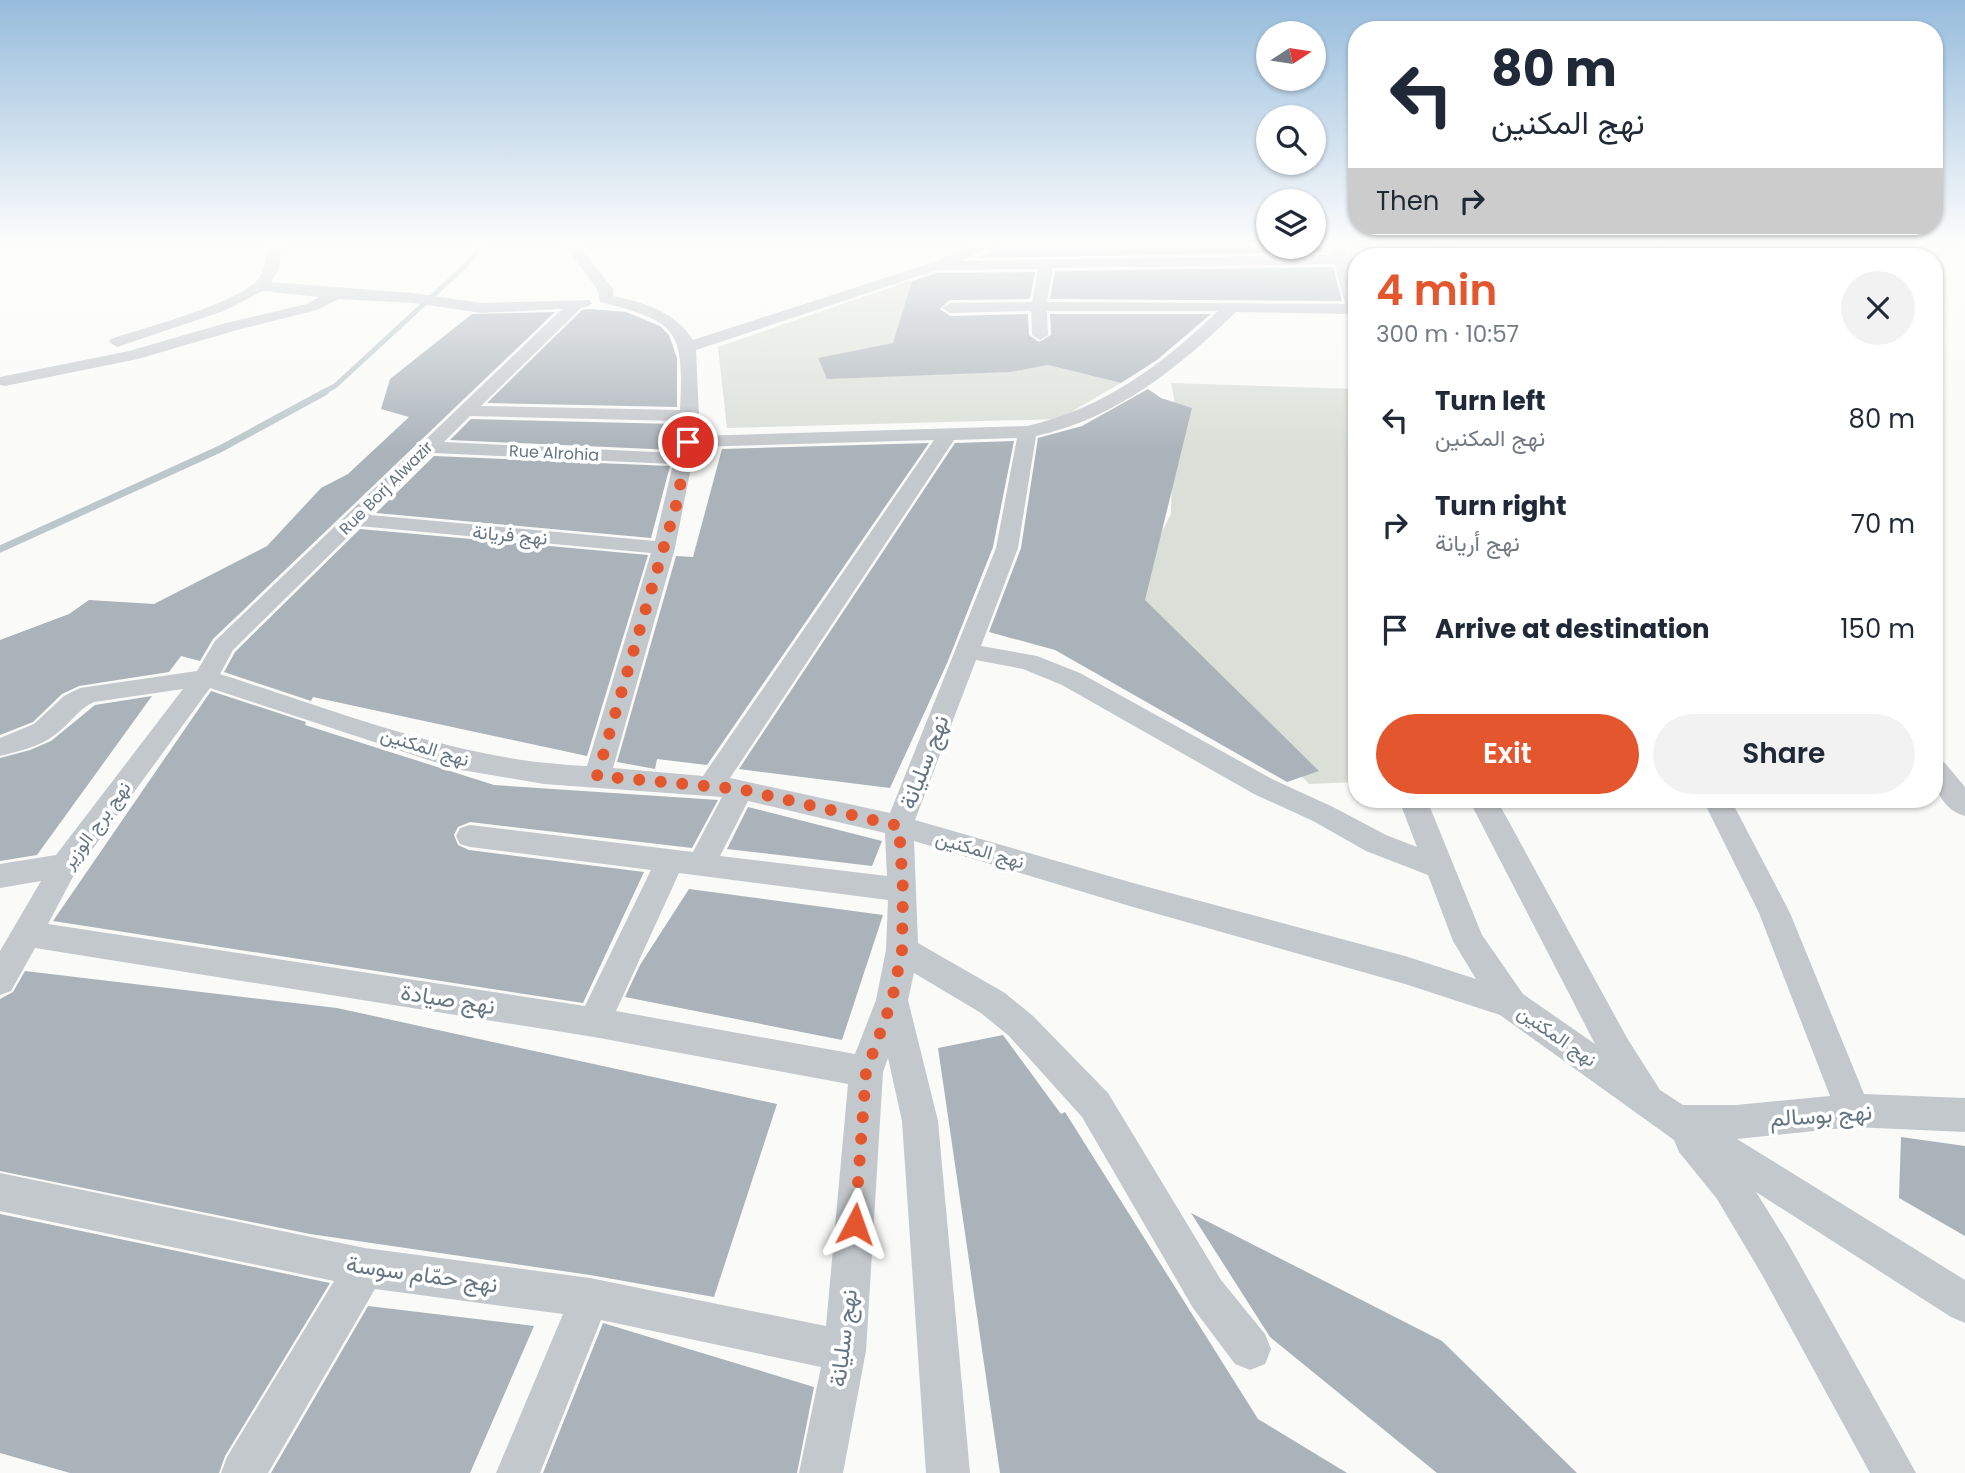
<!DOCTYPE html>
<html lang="en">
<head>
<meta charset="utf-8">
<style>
  body { margin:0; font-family:Poppins,Vazirmatn,sans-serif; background:#f2f2f3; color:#1f2937; height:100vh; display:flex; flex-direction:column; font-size:26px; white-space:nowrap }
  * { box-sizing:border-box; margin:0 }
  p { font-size:23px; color:#747a83 }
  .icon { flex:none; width:38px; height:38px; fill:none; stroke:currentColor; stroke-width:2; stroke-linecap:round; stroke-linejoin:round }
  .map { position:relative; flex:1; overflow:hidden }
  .side { position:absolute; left:1348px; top:248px; width:595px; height:560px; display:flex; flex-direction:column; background:#fff; border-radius:28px; box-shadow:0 2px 5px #0004 }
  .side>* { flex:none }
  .guide { position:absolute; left:1348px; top:21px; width:595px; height:214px; border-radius:28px; box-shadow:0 2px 5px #0004; background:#fff; color:#1f2937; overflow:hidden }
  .needle { width:46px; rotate:78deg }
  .fabs { position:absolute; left:1256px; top:21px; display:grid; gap:14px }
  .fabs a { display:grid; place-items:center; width:70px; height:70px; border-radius:50%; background:#fff; box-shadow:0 2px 5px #0004; font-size:35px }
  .pin { position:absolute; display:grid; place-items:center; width:60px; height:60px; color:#fff; margin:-30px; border:4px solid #fff; border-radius:50%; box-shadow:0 2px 7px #0007 }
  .me { position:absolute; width:77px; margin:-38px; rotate:4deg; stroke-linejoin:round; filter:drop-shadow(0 0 5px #0008) }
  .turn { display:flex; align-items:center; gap:24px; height:147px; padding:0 28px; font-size:32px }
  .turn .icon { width:91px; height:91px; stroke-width:2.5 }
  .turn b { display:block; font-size:49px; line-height:60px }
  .then { display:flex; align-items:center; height:66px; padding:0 28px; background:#0003; gap:14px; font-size:26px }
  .round { display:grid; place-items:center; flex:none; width:74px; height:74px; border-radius:37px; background:#f2f2f3 }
  .overview { display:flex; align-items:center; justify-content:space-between; height:119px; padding:0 28px }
  h1 { font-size:42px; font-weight:600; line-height:52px; color:#e4572e }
  .primary-button { display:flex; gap:14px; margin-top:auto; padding:14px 28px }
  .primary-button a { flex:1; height:80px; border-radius:42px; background:#e4572e; color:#fff; font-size:28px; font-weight:600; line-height:80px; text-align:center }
  .primary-button a+a { background:#f2f2f3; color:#1f2937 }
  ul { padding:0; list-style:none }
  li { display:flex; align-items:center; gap:21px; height:105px; padding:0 28px }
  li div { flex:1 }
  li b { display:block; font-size:26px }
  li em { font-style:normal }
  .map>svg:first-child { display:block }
</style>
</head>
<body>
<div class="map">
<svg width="1965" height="1473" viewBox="0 0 1965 1473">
  <rect width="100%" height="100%" fill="#fafaf8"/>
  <!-- green -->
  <path fill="#dadfd7" d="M912,280l-18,63 -75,15 8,20 184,-6 37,-7 73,18 -62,36 -332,9 -9,-81z
    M1171,383l185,6v393l-47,2 -141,-147 -42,-34 45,-89 3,-116z"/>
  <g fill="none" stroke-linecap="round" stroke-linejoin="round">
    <!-- stream-far1 -->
    <path stroke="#bbc7cb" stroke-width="5" d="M322,393l13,-7 129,-119 18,-21"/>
    <!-- stream -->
    <path stroke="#bbc7cb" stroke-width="7" d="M0,549l220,-100 105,-57"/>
  </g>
  <!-- building -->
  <path fill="#aab3b9" d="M1010,246l315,1 3,5 -353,6z
    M1333,267l9,34 -292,-2 5,-28z
    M1035,272l-5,27 -80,1 -10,9 10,7 78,-2 1,21 10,7 12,-7 -1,-21h161l-54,46 -36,23 -73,-18 -37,7 -184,7 -9,-21 75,-15 19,-62 25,-8z
    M590,309l36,3 34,14 9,9 8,23v49l-190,-4 95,-93z
    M555,312l-342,327 -13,22 -19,-5 -12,16 -90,14 -17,8 -29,28 -33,13v-95l69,-26 20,-14 65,4 113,-58 54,-58 27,-14 61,-57 -28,-8 9,-30 82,-65z
    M1148,389l13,9 31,10 -47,192 174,171 -32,11 -232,-132 -66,-18 32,-84 17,-110 44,-12z
    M471,419l205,5 -3,26 -223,-10z
    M1014,441l-21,106 -45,114 -58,127 -151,-19 216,-326z
    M929,443l-222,322 -50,-6 -2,10 -38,-7 59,-206 17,1 29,-108z
    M434,456l236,10 -19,72 -275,-25z
    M360,529l288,26 -61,201 -274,-59 -2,4 -87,-29 11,-20z
    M211,691l95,31 -1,3 189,60 224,15 -26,48 -222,-26 -12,5 -4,8 4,10 11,5 175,22 -61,131 -530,-82z
    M152,696l-115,159 -37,6v-103l30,-8 21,-9 44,-36z
    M748,807l134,34 -10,25 -145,-17z
    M689,889l194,26 -41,125 -217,-43 15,-32z
    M25,971l312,37 440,96 -63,193 -124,-22 -280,-41 -310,-63v-172l13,-7z
    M1003,1035l58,79 4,-2 193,307 89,54h-347l-62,-425z
    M1901,1137l64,9v90l-66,-38z
    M1191,1213l251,128 135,132h-140l-167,-136z
    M0,1214l330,69 -105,173 -6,17h-149l-70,-20z
    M368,1306l166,20 -64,147h-199z
    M603,1323l211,64 -17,86h-254z"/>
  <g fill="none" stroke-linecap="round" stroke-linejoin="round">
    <!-- minor -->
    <path fill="#c3c8cc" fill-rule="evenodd" d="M268,246h14l-4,24 -7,12 142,11 69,10 107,-3 3,3 -3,3 -8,2 -100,98 199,4c4,-80 -1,-88 -80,-108l-2,-12 -33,-44h14l35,44 -1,6c30,6 63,16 80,44l238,-77 41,-17h19l-31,15 373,-6 -2,-9h14l2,9 14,1 -5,1v6h-6l6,26v34l-6,-2 -3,-7 -111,-2c-58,56 -119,106 -200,124l-18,112 -37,98 56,10 43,17 194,107 59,27 53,28 31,12 -18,-47h28l55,135 41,59 72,50 -126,-244h28l130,238 33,52 23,15h53l94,-9 -71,-183 -56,-113h28l59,113 74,181 101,4v34l-112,-5 -116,12 228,141v43l-14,-6 -195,-125 33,53 127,228h-46l-109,-200 -44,-74 -38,-47 -5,-12 -174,-125 -95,-31 -272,-77 -219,-66 4,102 87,50 28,23 75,77 113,187 44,54 6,15 -6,15 -15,6 -15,-6 -42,-56 -111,-191 -73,-81 -28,-23 -67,-40 -6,27 30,121 32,352h-44l-24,-352 -14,-63 -5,14 -17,279 -23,122h-44l22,-106 -220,-47 -61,153h-44l67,-159 -188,-25 -107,184h-47l6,-16 107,-176 -334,-70v-38l365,75 225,30 236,48 22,-242 -254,-47 -559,-89 -24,43 -11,4v-44l41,-70 -41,7v-24l56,-9 127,-166 -89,13c-16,7 -24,22 -38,32 -16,13 -37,17 -56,22v-18l34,-14 30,-28 16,-8 117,-17 18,-30 347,-332 -80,4 -69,-10 -74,-4 -22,11 -80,20 -99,29 -133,27 -5,-1v-8l129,-26 97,-28 81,-19 12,-7 -56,-6 -39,20 -107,36 -8,-5 2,-3c32,-11 131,-36 149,-62 5,-9 7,-21 8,-31zM1335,264l10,40 -298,-2 6,-34zM1038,269l-6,33 -82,1 -8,5 8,5 81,-2 1,24 8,5 8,-5 -1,-24h171c-55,53 -115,98 -191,115l-331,10 3,-20 -3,-66 241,-80zM470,416l209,5 -4,32 -231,-11zM1017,438l-21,110 -106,265 -160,-35 224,-338zM934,440l-231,336 -90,-8 62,-220 20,-101zM433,453l240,11 -18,77 -285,-26zM359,526l292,27 -64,213c-128,-5 -247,-54 -367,-92l13,-24zM976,660l47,9 39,16 192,109 59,27 53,30 62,24 25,66 23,38 -71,-23 -272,-73 -218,-63zM210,688l246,81 88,15 178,13 -29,55 -223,-27 -10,3 -4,8 4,8 10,3 181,23 -66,136 -537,-82 27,-51zM748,801l137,32 2,43 -167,-20zM679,873l209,27 -2,50 -10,50 -21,54 -239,-43z
      M1435,246h25l-2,3 -36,8h-24l2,-3z
      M1656,246h14l-4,11h-18z
      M1934,759l10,3 21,25v29c-27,-8 -32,-33 -31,-57z"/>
  </g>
  <!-- sky -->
  <linearGradient id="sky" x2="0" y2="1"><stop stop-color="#96bcdc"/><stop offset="0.54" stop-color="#fdfdfc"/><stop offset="1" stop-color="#fdfdfc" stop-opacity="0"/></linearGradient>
  <rect width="1965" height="452" fill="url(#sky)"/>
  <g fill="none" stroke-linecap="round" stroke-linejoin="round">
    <!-- route -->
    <path stroke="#e4572e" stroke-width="12" stroke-dasharray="0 21.6" d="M688,442l-11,60 -80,274 143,13 159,37 4,64 -1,60 -10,50 -26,72 -11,152"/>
  </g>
  <g text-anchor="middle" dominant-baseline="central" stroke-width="7" stroke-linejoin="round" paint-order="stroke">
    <!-- far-street labels -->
    <g font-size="16" fill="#657683" stroke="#fff">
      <text transform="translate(554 453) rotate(3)">Rue Alrohia</text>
      <text transform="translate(386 488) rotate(-45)">Rue Borj Alwazir</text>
    </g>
    <!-- street labels -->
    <g font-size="19" fill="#657683" stroke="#fff">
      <text transform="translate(510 535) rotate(5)">نهج فريانة</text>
      <text transform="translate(425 747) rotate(17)">نهج المكنين</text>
      <text transform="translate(96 825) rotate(-54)">نهج برج الوزير</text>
      <text transform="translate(980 850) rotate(16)">نهج المكنين</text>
      <text transform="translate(1557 1036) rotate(35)">نهج المكنين</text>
    </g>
    <!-- near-street labels -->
    <g font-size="23" fill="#657683" stroke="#fff">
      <text transform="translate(924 762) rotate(-69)">نهج سليانة</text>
      <text transform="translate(448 999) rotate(9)">نهج صيادة</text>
      <text transform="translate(1821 1115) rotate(-4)">نهج بوسالم</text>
      <text transform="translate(422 1274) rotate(8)">نهج حمّام سوسة</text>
      <text transform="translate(843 1338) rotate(-83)">نهج سليانة</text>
    </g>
  </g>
</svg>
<div class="fabs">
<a><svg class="needle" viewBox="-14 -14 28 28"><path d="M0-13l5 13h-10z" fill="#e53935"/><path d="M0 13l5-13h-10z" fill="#747a83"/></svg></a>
<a><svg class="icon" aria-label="search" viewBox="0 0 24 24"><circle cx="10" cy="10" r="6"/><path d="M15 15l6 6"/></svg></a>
<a><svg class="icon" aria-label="layers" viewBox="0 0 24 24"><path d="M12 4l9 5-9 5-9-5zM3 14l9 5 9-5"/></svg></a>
</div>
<div class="pin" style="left:688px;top:442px;background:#d93025"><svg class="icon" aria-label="arrive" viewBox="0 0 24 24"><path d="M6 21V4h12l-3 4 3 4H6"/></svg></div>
<svg class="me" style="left:855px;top:1224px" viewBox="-20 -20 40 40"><path d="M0-17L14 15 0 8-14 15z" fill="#e4572e" stroke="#fff" stroke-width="4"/></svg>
<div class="guide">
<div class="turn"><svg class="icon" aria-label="left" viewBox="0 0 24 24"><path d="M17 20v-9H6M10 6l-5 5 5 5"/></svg><div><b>80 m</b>نهج المكنين</div></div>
<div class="then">Then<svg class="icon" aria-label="right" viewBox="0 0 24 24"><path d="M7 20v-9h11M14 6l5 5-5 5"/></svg></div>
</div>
<section class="side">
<div class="overview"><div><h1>4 min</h1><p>300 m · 10:57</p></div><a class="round"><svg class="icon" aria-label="close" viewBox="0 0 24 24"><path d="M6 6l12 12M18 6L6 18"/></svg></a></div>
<ul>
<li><svg class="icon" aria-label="left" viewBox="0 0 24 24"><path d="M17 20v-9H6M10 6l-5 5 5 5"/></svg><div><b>Turn left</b><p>نهج المكنين</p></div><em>80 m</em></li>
<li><svg class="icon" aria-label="right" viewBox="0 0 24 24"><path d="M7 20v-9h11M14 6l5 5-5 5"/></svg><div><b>Turn right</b><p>نهج أريانة</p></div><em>70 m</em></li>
<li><svg class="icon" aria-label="arrive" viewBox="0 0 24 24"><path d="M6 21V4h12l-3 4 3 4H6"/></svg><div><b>Arrive at destination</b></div><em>150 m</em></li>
</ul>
<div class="primary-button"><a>Exit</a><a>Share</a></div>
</section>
</div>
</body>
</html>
